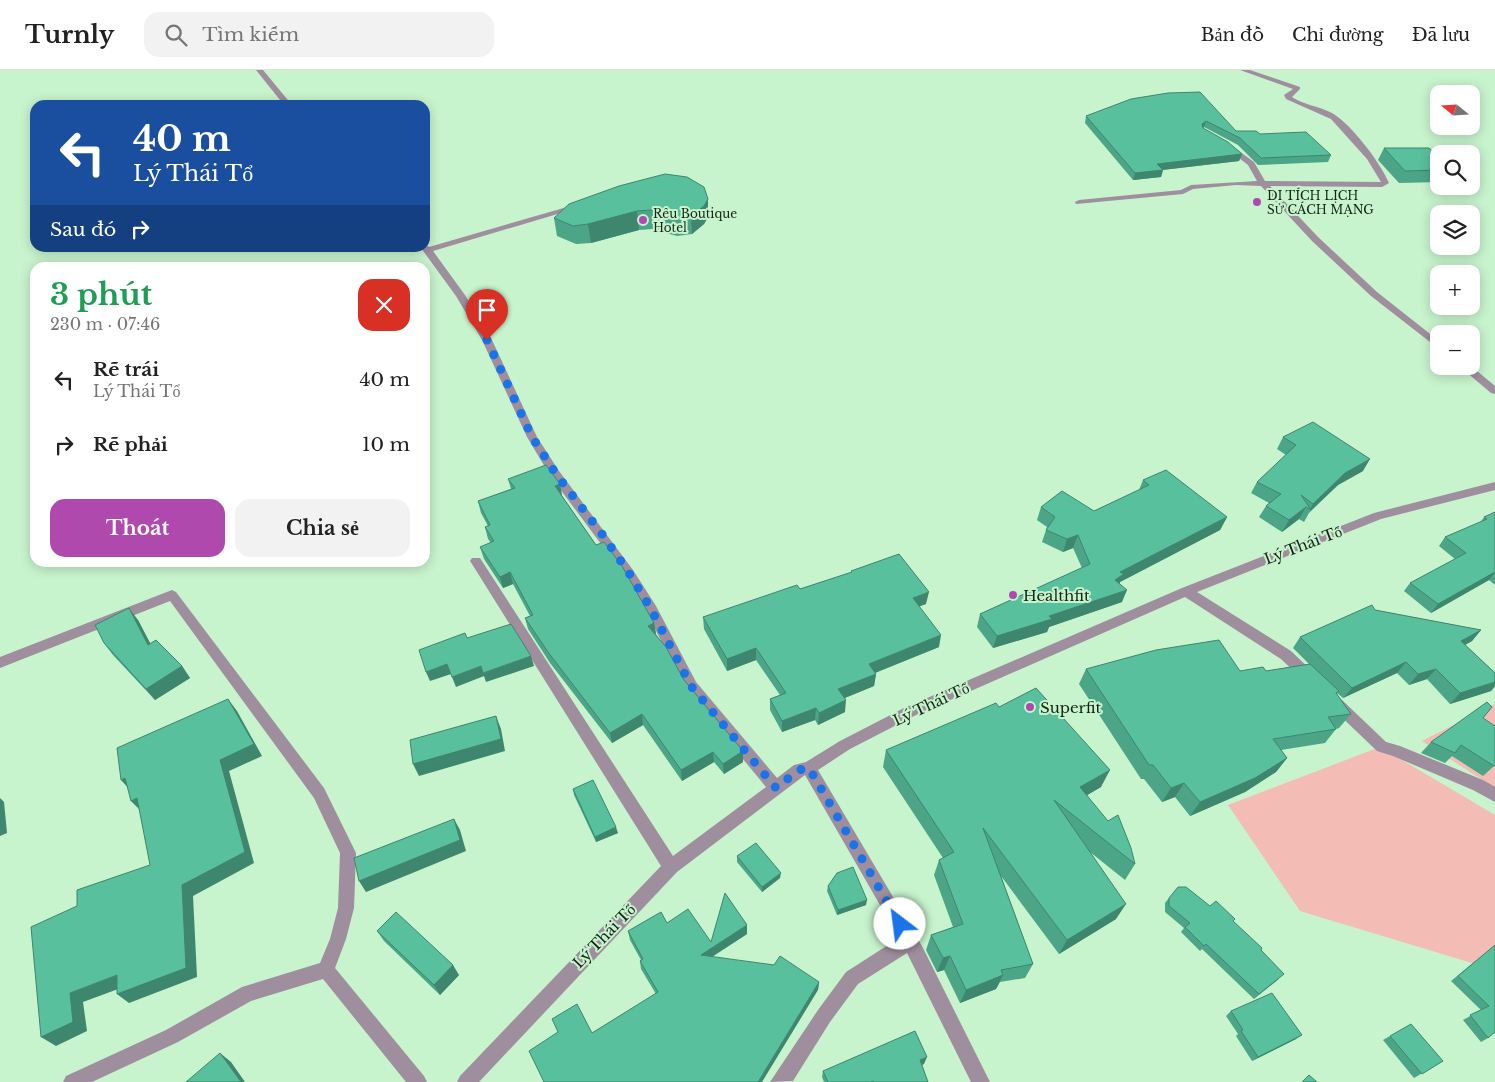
<!DOCTYPE html>
<html lang="vi">
<head>
<meta charset="utf-8">
<style>
  body { margin:0; font-family:"Libre Baskerville",serif; background:#f2f2f2; color:#222; height:100vh; display:flex; flex-direction:column; font-size:19px; white-space:nowrap }
  * { box-sizing:border-box; margin:0 }
  p { font-size:16px; color:#767676 }
  .icon { flex:none; width:28px; height:28px; fill:none; stroke:currentColor; stroke-width:2; stroke-linecap:round; stroke-linejoin:round }
  .map { position:relative; flex:1; overflow:hidden }
  .sheet { position:absolute; left:30px; top:192px; width:400px; height:305px; display:flex; flex-direction:column; background:#fff; border-radius:15px; box-shadow:0 2px 12px #0003 }
  .sheet>* { flex:none }
  .banner { position:absolute; left:30px; top:30px; width:400px; height:152px; border-radius:15px; box-shadow:0 2px 12px #0003; background:#1a4fa0; color:#fff; overflow:hidden }
  .needle { width:32px; rotate:288deg }
  .buttons { position:absolute; left:1430px; top:15px; display:grid; gap:10px }
  .buttons a { display:grid; place-items:center; width:50px; height:50px; border-radius:10px; background:#fff; box-shadow:0 2px 12px #0003; font-size:25px }
  .pin { position:absolute; display:grid; place-items:center; width:42px; height:42px; color:#fff; margin:-51px -21px; border-radius:50% 50% 50% 0; rotate:-45deg; box-shadow:0 0 5px #0007 }
  .pin .icon { rotate:45deg }
  .me { position:absolute; width:55px; margin:-28px; rotate:330deg; stroke-linejoin:round; filter:drop-shadow(0 0 4px #0008) }
  .turn { display:flex; align-items:center; gap:18px; height:105px; padding:0 20px; font-size:22px }
  .turn .icon { width:65px; height:65px; stroke-width:2.5 }
  .turn b { display:block; font-size:35px; line-height:42px }
  .then { display:flex; align-items:center; height:48px; padding:0 20px; background:#0003; gap:10px; font-size:19px }
  .round { display:grid; place-items:center; flex:none; width:52px; height:52px; border-radius:15px; background:#f2f2f2 }
  .head { display:flex; align-items:center; justify-content:space-between; height:85px; padding:0 20px }
  h1 { font-size:30px; font-weight:700; line-height:38px; color:#1e9e55 }
  .primary-button { display:flex; gap:10px; margin-top:auto; padding:10px 20px }
  .primary-button a { flex:1; height:58px; border-radius:15px; background:#b049ad; color:#fff; font-size:20px; font-weight:700; line-height:58px; text-align:center }
  .primary-button a+a { background:#f2f2f2; color:#222 }
  ul { padding:0; list-style:none }
  li { display:flex; align-items:center; gap:15px; height:65px; padding:0 20px }
  li div { flex:1 }
  li b { display:block; font-size:19px }
  li em { font-style:normal }
  header { display:flex; align-items:center; gap:30px; box-sizing:border-box; height:70px; padding:0 25px; background:#fff; border-bottom:1px solid #e0e0e0 }
  header strong { font-size:24px }
  nav { display:flex; gap:28px; margin-inline-start:auto; font-size:18px }
  .search { width:350px; height:45px; background:#f2f2f2; display:flex; align-items:center; gap:12px; box-sizing:border-box; padding:0 18px; border-radius:15px; color:#767676; font-size:19px }
  .map>svg:first-child { display:block }
</style>
</head>
<body>
<header>
<strong>Turnly</strong>
<div class="search"><svg class="icon" aria-label="search" viewBox="0 0 24 24"><circle cx="10" cy="10" r="6"/><path d="M15 15l6 6"/></svg>Tìm kiếm</div>
<nav><a>Bản đồ</a><a>Chỉ đường</a><a>Đã lưu</a></nav>
</header>
<div class="map">
<svg width="1495" height="1012" viewBox="0 0 1495 1012">
  <rect width="100%" height="100%" fill="#c7f3cd"/>
  <!-- green -->
  <path fill="#f3bcb4" d="M1495,634v84l-73,-47z
    M1380,677l115,68v155l-195,-59 -72,-106z"/>
  <g fill="none" stroke-linecap="round" stroke-linejoin="round">
    <!-- minor -->
    <path fill="#9f8e9e" fill-rule="evenodd" d="M256,0h7l29,35h-8z
      M1240,0h10l50,17v2l-8,8c12,8 27,9 40,16 20,12 48,49 57,70l-7,4 -112,-1 48,51 59,55 62,49v8l-68,-53 -59,-55 -51,-55 -25,-1 -43,4 -10,5 -107,10 -1,-2 4,-2 102,-10 10,-5 66,-4 -9,-16 -23,-18v-4h3l26,19 11,19 116,1 -14,-23 -36,-40 -45,-20 -2,-4 9,-6z
      M574,135l7,2 -148,44 32,44 27,45 45,97 22,34 74,99 23,36 40,76 81,96 17,-13 12,-3 34,-21 64,-33 278,-120 192,-75 121,-31v8l-114,29 -184,73 94,59 23,22 2,4 -2,4 -5,2 -5,-2 -23,-22 -96,-62 -271,119 -64,33 -32,21 104,176 68,136h-19l-64,-129 -49,31 -28,38 -37,59 -23,1 48,-72 28,-38 53,-34 -94,-163 -128,97 -198,210h-22l3,-6 201,-210 -189,-302 -2,-3 2,-3h8l193,298 93,-69 -80,-97 -40,-79 -21,-35 -74,-99 -24,-40 -45,-97 -26,-44 -35,-48h4v-4l4,3z
      M1459,296h12l24,20v8l-4,-1z
      M172,520l4,2 148,196 32,65 -2,55 -8,31 -11,29 89,108 3,6h-21l-83,-103 -72,22 -73,41 -86,40h-29l3,-6 100,-46 76,-43 78,-24 10,-24 8,-31 2,-55 -26,-55 -144,-197 -170,67v-11z
      M1337,628l5,2 44,42 14,4 83,34 12,7v15l-22,-12 -80,-34 -16,-5 -45,-43 -2,-4 2,-4z"/>
  </g>
  <!-- wall -->
  <path fill="#4ca587" d="M1168,23l68,38 24,3 71,21 -3,7 -70,3 -20,-20 -34,-18 -1,1 39,26 -3,7 -76,9 -2,7 -28,3 -48,-57 1,-7z
    M1384,78l55,9v25l-40,1 -21,-23z
    M619,116l89,31 -4,7 -12,10 -15,2 -25,-7 -13,1 -48,13 -15,1 -19,-8 -3,-18z
    M1283,367l80,34 -25,14 -29,28 -5,9 -5,-3 -17,13 -23,-15 7,-11 3,-3 -18,-10 6,-11 29,-27 -9,-6z
    M508,409l54,16h-1l35,50 58,78 2,11 28,46 59,71v11l-19,12 -10,-12 -32,19 -39,-56 -31,18 -62,-80 -22,-34 -3,-11 5,-2 -17,-32 -10,4 -19,-29 -4,-12 11,-4 -3,-4 -3,-12 3,-1 -7,-13 -3,-12 33,-12z
    M1143,410l84,37 -7,13 -100,52v2l2,18 -73,25 -2,5 -54,16 -16,-21 3,-13 102,-46 -9,-20 -10,4 -21,-10 5,-15 -10,-7 4,-13 53,4 45,-21z
    M1495,442v73l-6,-5 -58,33 -27,-22 6,-8 45,-24 -16,-13 6,-9 35,-14 4,-6z
    M851,501l75,33 -7,2 20,41 -64,26 1,1 -2,12 -29,12v14l-27,13 -3,-5 -33,12 -12,-22v-11l10,-4 -24,-35 -29,11 -23,-42 -1,-12 97,-28 51,-16z
    M1375,540l106,20 -9,11 -7,4 30,28v13l-4,5 -41,13 -23,-25 -18,6 -12,-12 -54,25 -6,-5v1l14,20 -12,14 -3,1 -11,14 -44,7 6,8 -11,14 -31,20 -55,24 -15,-19 -13,5 -18,-23h-3l-62,-95 7,-15 180,2 43,-7 -16,-16 7,-11z
    M138,550l12,24 32,22 8,12 -35,22 -42,-45 -9,-12z
    M999,637l102,80 -14,8 48,69 -10,16 -35,-28 26,67 -57,35 -58,-78 32,88 -8,14 -25,4 -4,7 -36,14 -16,-33 -7,2 -11,-22 5,-15 22,-8 -19,-52 5,-15 4,-2 -60,-91 3,-17z
    M1483,648l11,48 -11,10 -31,-20 -7,7 -24,-10 10,-11z
    M573,719l45,44 -22,9 -22,-47z
    M737,786l43,22 -18,14 -25,-30z
    M828,816l38,19 -29,10 -10,-24z
    M1169,828l41,8 23,16 28,28 18,29 -25,20 -52,-50 -2,2 -19,-19 3,-4 -19,-16v-9z
    M667,853l44,19 36,-8 -35,23 107,25 -1,8 -226,43 64,-39 -15,-25 -1,-8 1,-1 -11,-20 -2,-9z
    M377,861l82,44 -19,20 -56,-54z
    M1495,875l-7,93 -7,4 -18,-22 18,-10 -30,-29z
    M1231,941l65,28 -44,22 -16,-25 2,-2 -12,-18z
    M1390,966l53,25 -29,17 -31,-38z
    M924,994l-2,1 6,17h-104l-2,-5 1,-6z"/>
  <!-- shaded-wall -->
  <path fill="#3e866e" d="M1206,51l-2,6 -5,3 3,-6z
    M1242,84l-3,7 -78,9h2l-2,7 -28,3 2,-7 22,-9z
    M708,129v18l-4,7 -12,10 -1,-18z
    M637,141l2,19 -48,13 -3,-19z
    M1370,389l-7,12 -25,14 -29,27 2,-2 -1,-1 3,-5 32,-31z
    M560,414l2,11 -5,2 -2,-11z
    M1306,437l-7,12 -17,13 7,-12z
    M1227,447l-7,13 -100,52 -2,5 -3,-7 5,-8z
    M1078,465l-5,13 -10,4 4,-13z
    M510,502l3,12 -10,4 -3,-11z
    M1495,502l-6,8 -58,33 7,-9z
    M1127,520l-5,12 -73,25 -2,5 -54,16 4,-12 52,-20z
    M929,522l-3,12 -16,6 3,-12z
    M129,538l9,12 19,36 -9,-11z
    M654,553l2,11 -8,-8z
    M1481,560l-9,11 -20,11 9,-11z
    M941,565l-2,12 -72,29 2,-12z
    M756,578v12l-29,11v-12z
    M531,586l3,10 -48,16 -3,-9z
    M1406,592l-9,11 -54,25 9,-10z
    M447,594l4,10 -21,7 -4,-9z
    M182,596l8,12 -35,22 -9,-11z
    M481,596l3,10 -28,11 -4,-10z
    M1436,599l-9,10 -18,6 9,-11z
    M876,604l-2,12 -37,15 1,-12z
    M1495,612v4l-4,5 -41,13 10,-11z
    M228,629l9,12 25,45 -33,15 25,92 -61,33 4,81 -68,26 -12,-9 103,-234z
    M846,630l-1,12 -27,13 1,-12z
    M816,638l-1,12 -33,12v-11z
    M642,644l1,11 -31,18 -2,-10z
    M496,646l5,13 4,22 -86,25 -6,-12z
    M743,681v11l-19,12 -1,-10z
    M713,682l1,10 -32,19 -1,-11z
    M1287,688l-11,14 -31,20 -55,24 10,-14z
    M1110,700l-9,17 -29,17 8,-17z
    M125,708l7,14 -11,-12z
    M1184,713l-9,14 -13,5 9,-14z
    M0,728l4,4 3,31 -7,3z
    M137,728l5,14 -11,-11z
    M454,749l6,11 6,21 -100,41 -7,-11z
    M616,757l2,6 -22,9 -1,-5z
    M781,803l-1,5 -18,14v-5z
    M867,830l-1,5 -29,10 1,-5z
    M1126,834l-10,15 -57,35 8,-14z
    M747,855v9l-45,29 -1,-8z
    M950,886l-6,14 -7,2 6,-14z
    M453,895l6,10 -19,20 -6,-10z
    M117,905l12,10 -46,17 4,29 -31,15 -15,-9 29,-44z
    M1003,905l-7,14 -36,14 6,-13z
    M819,912l-1,8 -56,92h-4z
    M1302,965l-6,4 -44,22 6,-4z
    M220,983l11,9 14,20h-4z
    M927,987l-3,7 -7,3 3,-7z"/>
  <!-- building -->
  <path fill="#58c09d" stroke="#3e866e" d="M1200,22l36,39h20l4,3 46,-2 25,23 -70,3 -21,-20 -34,-17 -4,3 1,4 25,14 14,12 -85,10 6,6 -28,3 -49,-57 45,-17 37,-6z
    M1384,78h45l10,9v13l-34,1z
    M665,104l22,3 17,10 4,12 -4,7 -13,10 -16,1 -24,-7 -14,1 -49,13 -15,2 -19,-8 15,-14 50,-18z
    M1313,352l57,37 -25,14 -32,31 -12,-9 10,15 -5,-3 -17,13 -23,-14 15,-12 -24,-12 39,-37 -13,-8z
    M546,395l14,19 -5,2 41,59 8,-3 18,24 32,57 -6,3 18,21 18,33 59,71 -20,13 -10,-12 -32,18 -39,-56 -32,19 -62,-81 -23,-34 8,-3 -23,-43 -10,5 -20,-30 14,-6 -9,-14 5,-2 -12,-24 37,-13 -7,-9z
    M1166,400l61,47 -107,55 4,2 -9,6 12,10 -78,26 3,3 -55,17 -17,-22 110,-50 -12,-29 -11,4 -21,-9 9,-13 -14,-10 21,-16 32,20 55,-26 -6,-5z
    M1495,442v60l-57,32 -28,-21 56,-30 -21,-16 42,-18 -3,-2z
    M899,484l30,38 -16,6 28,37 -72,29 7,10 -38,15 8,11 -27,13 -3,-5 -34,13 -12,-22 16,-6 -30,-45 -29,11 -24,-42 94,-32 3,4 52,-17 -1,-1z
    M1372,535l3,5 106,20 -20,11 34,32v9l-35,11 -24,-24 -18,5 -12,-12 -54,26 -52,-51z
    M129,538l19,37 8,-5 26,26 -36,23 -42,-46 -9,-18z
    M511,554l20,32 -48,17 -2,-7 -29,11 -5,-13 -21,8 -7,-22 46,-17 2,5z
    M1219,570l21,31 23,-4 3,4 44,-7 29,27 -3,2 15,21 -23,3 8,12 -63,10 14,19 -32,20 -55,24 -16,-19 -13,5 -18,-23h-4l-63,-96 70,-19z
    M1036,618l74,82 -30,17 28,34 10,-6 13,33 4,16 -81,-64 72,104 -59,36 -84,-112 50,136 -32,6 2,5 -37,15 -16,-34 -7,2 -12,-23 32,-11 -24,-64 15,-8 -68,-102 110,-47 3,4z
    M228,629l26,45 -34,16 25,92 -63,33 4,83 -69,26v-19l-47,18 3,29 -32,15 -10,-110 46,-21v-16l73,-25 -13,-67 -6,3 -6,-23 -4,2 -4,-32z
    M1487,632l5,5 -9,11 12,8v38l-1,2 -33,-21 -6,8 -24,-11z
    M496,646l5,23 -88,25 -3,-24z
    M593,710l23,47 -21,10 -22,-48z
    M454,749l6,21 -101,41 -5,-23z
    M756,773l25,30 -19,14 -25,-31z
    M853,797l14,33 -29,10 -10,-24 9,-13z
    M1178,817h8l24,19 6,-5 19,18 -2,2 29,27 -1,2 23,24 -25,20 -53,-50 -2,2 -19,-19 5,-4 -21,-17v-8z
    M725,823l22,32 -46,30 73,10 6,-9 39,26 -61,100h-214l-15,-31 29,-19 -6,-13 25,-15 15,29 66,-41 -18,-31 3,-2 -15,-28 33,-19 6,11 21,-14 23,33z
    M396,842l57,53 -19,20 -57,-54z
    M1495,875v87l-7,6 -18,-23 19,-9 -31,-30z
    M1272,923l30,42 -44,22 -17,-26 2,-1 -12,-19z
    M1411,954l32,37 -21,13 -32,-38z
    M915,961l12,26 -7,3 8,22h-54l-1,-1 -2,1h-43l-5,-11z
    M220,983l21,29h-55z
    M1309,1005l8,7h-15z"/>
  <g fill="none" stroke-linecap="round" stroke-linejoin="round">
    <!-- route -->
    <path stroke="#1a73e8" stroke-width="9" stroke-dasharray="0 16.2" d="M487,270l45,97 24,37 46,60 27,39 22,36 40,77 85,102 23,-18 10,-2 91,156"/>
  </g>
  <!-- markers -->
  <g fill="#b049ad" stroke="#c7f3cd" stroke-width="2">
    <circle cx="1257" cy="132" r="5"/>
    <circle cx="643" cy="150" r="5"/>
    <circle cx="1013" cy="525" r="5"/>
    <circle cx="1030" cy="637" r="5"/>
  </g>
  <g text-anchor="middle" dominant-baseline="central" stroke-width="4" stroke-linejoin="round" paint-order="stroke">
    <!-- far-poi labels -->
    <g font-size="12" fill="#152517" stroke="#c7f3cd" text-anchor="start">
      <text x="1267" y="125">DI TÍCH LỊCH<tspan x="1267" dy="14">SỬ CÁCH MẠNG</tspan></text>
      <text x="653" y="143">Rêu Boutique<tspan x="653" dy="14">Hotel</tspan></text>
    </g>
    <!-- street labels -->
    <g font-size="15" fill="#152517" stroke="#c7f3cd">
      <text transform="translate(1303 475) rotate(-21)">Lý Thái Tổ</text>
      <text transform="translate(931 634) rotate(-25)">Lý Thái Tổ</text>
      <text transform="translate(604 866) rotate(-46)">Lý Thái Tổ</text>
    </g>
    <!-- poi labels -->
    <g font-size="15" fill="#152517" stroke="#c7f3cd" text-anchor="start">
      <text x="1023" y="525">Healthfit</text>
      <text x="1040" y="637">Superfit</text>
    </g>
  </g>
</svg>
<div class="buttons">
<a><svg class="needle" viewBox="-14 -14 28 28"><path d="M0-13l5 13h-10z" fill="#e53935"/><path d="M0 13l5-13h-10z" fill="#767676"/></svg></a>
<a><svg class="icon" aria-label="search" viewBox="0 0 24 24"><circle cx="10" cy="10" r="6"/><path d="M15 15l6 6"/></svg></a>
<a><svg class="icon" aria-label="layers" viewBox="0 0 24 24"><path d="M12 4l9 5-9 5-9-5zM3 14l9 5 9-5"/></svg></a>
<a>+</a>
<a>−</a>
</div>
<div class="pin" style="left:487px;top:270px;background:#d93025"><svg class="icon" aria-label="arrive" viewBox="0 0 24 24"><path d="M6 21V4h12l-3 4 3 4H6"/></svg></div>
<svg class="me" style="left:900px;top:854px" viewBox="-20 -20 40 40"><circle r="19" fill="#fff"/><path d="M0-13L10 11 0 6-10 11z" fill="#1a73e8"/></svg>
<div class="banner">
<div class="turn"><svg class="icon" aria-label="left" viewBox="0 0 24 24"><path d="M17 20v-9H6M10 6l-5 5 5 5"/></svg><div><b>40 m</b>Lý Thái Tổ</div></div>
<div class="then">Sau đó<svg class="icon" aria-label="right" viewBox="0 0 24 24"><path d="M7 20v-9h11M14 6l5 5-5 5"/></svg></div>
</div>
<section class="sheet">
<div class="head"><div><h1>3 phút</h1><p>230 m · 07:46</p></div><a class="round" style="background:#d93025;color:#fff"><svg class="icon" aria-label="close" viewBox="0 0 24 24"><path d="M6 6l12 12M18 6L6 18"/></svg></a></div>
<ul>
<li><svg class="icon" aria-label="left" viewBox="0 0 24 24"><path d="M17 20v-9H6M10 6l-5 5 5 5"/></svg><div><b>Rẽ trái</b><p>Lý Thái Tổ</p></div><em>40 m</em></li>
<li><svg class="icon" aria-label="right" viewBox="0 0 24 24"><path d="M7 20v-9h11M14 6l5 5-5 5"/></svg><div><b>Rẽ phải</b></div><em>10 m</em></li>
</ul>
<div class="primary-button"><a>Thoát</a><a>Chia sẻ</a></div>
</section>
</div>
</body>
</html>
